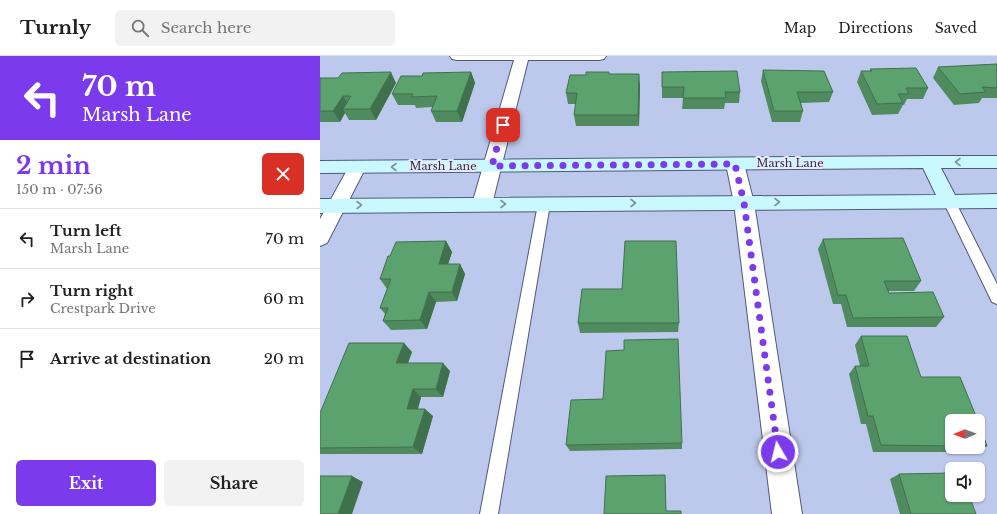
<!DOCTYPE html>
<html lang="en">
<head>
<meta charset="utf-8">
<style>
  body { margin:0; font-family:"Libre Baskerville",serif; background:#f2f2f2; color:#202124; height:100vh; display:flex; flex-direction:column; font-size:15px; white-space:nowrap }
  * { box-sizing:border-box; margin:0 }
  p { font-size:13px; color:#757577 }
  .icon { flex:none; width:22px; height:22px; fill:none; stroke:currentColor; stroke-width:2; stroke-linecap:round; stroke-linejoin:round }
  .map { position:relative; flex:1; overflow:hidden }
  .drawer { display:flex; flex-direction:column; background:#fff; width:320px }
  .drawer>* { flex:none }
  .top-card { background:#7c3aed; color:#fff; overflow:hidden }
  .needle { width:26px; rotate:269deg }
  .fabs { position:absolute; left:625px; top:358px; display:grid; gap:8px }
  .fabs a { display:grid; place-items:center; width:40px; height:40px; border-radius:6px; background:#fff; box-shadow:0 1px 3px #0004; font-size:20px }
  .pin { position:absolute; display:grid; place-items:center; width:34px; height:34px; color:#fff; margin:-17px; border-radius:8px; box-shadow:0 2px 6px #0006 }
  .me { position:absolute; width:44px; margin:-22px; rotate:352deg; stroke-linejoin:round; filter:drop-shadow(0 0 3px #0008) }
  .turn { display:flex; align-items:center; gap:14px; height:84px; padding:0 16px; font-size:18px }
  .turn .icon { width:52px; height:52px; stroke-width:2.5 }
  .turn b { display:block; font-size:28px; line-height:34px }
  .round { display:grid; place-items:center; flex:none; width:42px; height:42px; border-radius:6px; background:#f2f2f2 }
  .head { display:flex; align-items:center; justify-content:space-between; height:68px; padding:0 16px }
  h1 { font-size:24px; font-weight:800; line-height:30px; color:#7c3aed }
  .button { display:flex; gap:8px; margin-top:auto; padding:8px 16px }
  .button a { flex:1; height:46px; border-radius:6px; background:#7c3aed; color:#fff; font-size:16px; font-weight:800; line-height:46px; text-align:center }
  .button a+a { background:#f2f2f2; color:#202124 }
  ul { padding:0; list-style:none }
  li { display:flex; align-items:center; gap:12px; height:60px; padding:0 16px; border-top:1px solid #e0e0e0 }
  li div { flex:1 }
  li b { display:block; font-size:15px }
  li em { font-style:normal }
  header { display:flex; align-items:center; gap:24px; box-sizing:border-box; height:56px; padding:0 20px; background:#fff; border-bottom:1px solid #e0e0e0 }
  header strong { font-size:19px }
  nav { display:flex; gap:22px; margin-inline-start:auto; font-size:14px }
  .search { width:280px; height:36px; background:#f2f2f2; display:flex; align-items:center; gap:10px; box-sizing:border-box; padding:0 14px; border-radius:6px; color:#757577; font-size:15px }
  main { display:flex; flex:1; min-height:0 }
  .map>svg:first-child { display:block }
</style>
</head>
<body>
<header>
<strong>Turnly</strong>
<div class="search"><svg class="icon" aria-label="search" viewBox="0 0 24 24"><circle cx="10" cy="10" r="6"/><path d="M15 15l6 6"/></svg>Search here</div>
<nav><a>Map</a><a>Directions</a><a>Saved</a></nav>
</header>
<main>
<section class="drawer">
<div class="top-card">
<div class="turn"><svg class="icon" aria-label="left" viewBox="0 0 24 24"><path d="M17 20v-9H6M10 6l-5 5 5 5"/></svg><div><b>70 m</b>Marsh Lane</div></div>
</div>
<div class="head"><div><h1>2 min</h1><p>150 m · 07:56</p></div><a class="round" style="background:#d93025;color:#fff"><svg class="icon" aria-label="close" viewBox="0 0 24 24"><path d="M6 6l12 12M18 6L6 18"/></svg></a></div>
<ul>
<li><svg class="icon" aria-label="left" viewBox="0 0 24 24"><path d="M17 20v-9H6M10 6l-5 5 5 5"/></svg><div><b>Turn left</b><p>Marsh Lane</p></div><em>70 m</em></li>
<li><svg class="icon" aria-label="right" viewBox="0 0 24 24"><path d="M7 20v-9h11M14 6l5 5-5 5"/></svg><div><b>Turn right</b><p>Crestpark Drive</p></div><em>60 m</em></li>
<li><svg class="icon" aria-label="arrive" viewBox="0 0 24 24"><path d="M6 21V4h12l-3 4 3 4H6"/></svg><div><b>Arrive at destination</b></div><em>20 m</em></li>
</ul>
<div class="button"><a>Exit</a><a>Share</a></div>
</section>
<div class="map">
<svg width="677" height="458" viewBox="0 0 677 458">
  <rect width="100%" height="100%" fill="#bdc9ec"/>
  <g fill="none" stroke-linecap="round" stroke-linejoin="round">
    <defs>
      <path id="lane" d="M629,141l4,1 2,3 42,83v20l-5,-2 -49,-101 2,-3z
        M224,144l4,1 2,3 -52,310h-18l58,-310 2,-3z"/>
      <path id="street" d="M130,0h156l-2,3 -5,1h-71l-36,144 -3,5 -7,2 -7,-2 -3,-5 42,-144h-57l-5,-1z
        M415,102l6,2 3,4 10,39 48,311h-30l-38,-311 -8,-39 3,-4z
        M37,105l6,2 3,4 -39,76 -7,3v-27l31,-56z"/>
      <path id="secondary" d="M609,100h68v12h-56l14,27 42,-1v14l-677,5v-14l616,-4 -13,-27 -603,5v-12z"/>
    </defs>
    <!-- lane casing -->
    <use href="#lane" stroke="#505a78" stroke-width="2"/>
    <!-- street casing -->
    <use href="#street" stroke="#505a78" stroke-width="2"/>
    <!-- secondary casing -->
    <use href="#secondary" stroke="#505a78" stroke-width="2"/>
    <!-- lane -->
    <use href="#lane" fill="#fff" fill-rule="evenodd"/>
    <!-- street -->
    <use href="#street" fill="#fff" fill-rule="evenodd"/>
    <!-- secondary -->
    <use href="#secondary" fill="#caf8ff" fill-rule="evenodd"/>
  </g>
  <!-- wall -->
  <path fill="#4f8b5f" d="M677,8v34h-15l-3,5 -25,2 -21,-27 5,-11z
    M550,13l58,19 -5,11h-16l-3,6h-1l-5,9 -26,1 -15,-33 4,-11h9z
    M443,14l70,22 -4,10 -28,1 2,8 -3,11h-28l-11,-41z
    M151,16l4,11 -13,39h-26l-5,-11 2,-4 -17,1 -1,-3h-17l-6,-11 30,-18z
    M342,16l78,20 -1,11h-14l-1,6h-42l1,-11h-21z
    M289,18l31,11 -1,41h-63l-2,-11 2,-11h-8l-2,-11z
    M0,22l76,5 -20,37h-27l-4,-7 -5,9h-20z
    M503,183l98,42 -7,10h-26l1,2 55,24 -8,10h-89l-6,-23h-8l-15,-55z
    M126,185l6,11 -4,12h12l5,10 -8,27 -21,1 -9,27 -36,1 -8,-9 2,-7 -5,-6 7,-19 -7,-10 10,-23z
    M258,267h101l-1,9 -98,1z
    M541,280l60,41 31,44v26h26v-25l9,24 -11,6h-103l-7,-28h-5l-12,-50 6,-8h5l-5,-21z
    M92,296l-4,11 42,8 -7,26h-22l-3,12 15,7 -11,38h-102v-41z
    M362,387v6l-112,2 -4,-6z
    M579,418l77,40h-76l-10,-35z"/>
  <!-- shaded-wall -->
  <path fill="#40714d" d="M71,16l5,11 -20,37 -6,-11z
    M151,16l4,11 -13,39 -5,-11z
    M319,18l1,11 -1,41 -1,-11z
    M23,40l6,11 -6,2 2,4 -5,9 -7,-11z
    M126,185l6,11 -7,22 -6,-10z
    M140,208l5,10 -8,27 -5,-9z
    M109,236l7,10 -9,27 -7,-9z
    M84,287l8,9 -7,19 -9,-8z
    M123,307l7,8 -7,26 -7,-8z
    M93,333l8,8 -5,19 -9,-7z
    M105,353l8,7 -11,38 -9,-7z
    M32,420l11,6 -11,32h-14z"/>
  <!-- building -->
  <path fill="#5ca26e" stroke="#40714d" d="M677,8v24l-15,-1 4,5 -26,2 -22,-27z
    M596,12l12,20h-22l3,6h-11l5,9 -26,1 -16,-33h11l-2,-2z
    M443,14l61,1 9,21h-36l6,19h-29z
    M417,15l3,21h-15l1,6h-43l1,-11h-22v-15z
    M71,16l-21,37h-27l8,-13h-8l-10,15h-13v-33h18l4,-5z
    M151,16l-14,39h-26l6,-15 -26,1 2,-3h-21l9,-18h21l1,-3z
    M266,16h23v2h30l-1,41h-64l3,-22h-11l4,-18h16z
    M583,182l18,43h-37l5,12 44,-1 11,25 -91,1 -7,-23h-8l-15,-56z
    M126,185l-7,23h21l-8,28h-23l-9,28 -37,1 5,-13h-8l11,-29h-11l8,-23h2l6,-14z
    M305,185h51l3,82h-101l4,-34h40z
    M541,280h46l14,41h39l18,44h-26v25l-71,-1 -8,-29h-5l-13,-50h14z
    M358,283l4,104 -116,2 5,-45 32,-1 3,-48 18,-1v-10z
    M29,287h55l-8,20h47l-7,26h-23l-6,20h18l-12,38 -93,1v-35z
    M658,366l9,24h-9z
    M632,417v22h17l7,19h-65l-12,-40z
    M345,419l1,36h15v3h-77l2,-38z
    M0,420h32l-14,38h-18z"/>
  <!-- one-way arrows -->
  <defs><path id="oneway-chevron" d="M-2-3.5L2.5 0L-2 3.5" fill="none" stroke-width="1.6" stroke-linecap="round" stroke-linejoin="round"/></defs>
  <g stroke="#7b949f">
    <use href="#oneway-chevron" transform="translate(638 106) rotate(180)"/>
    <use href="#oneway-chevron" transform="translate(74 111) rotate(180)"/>
    <use href="#oneway-chevron" transform="translate(457 146)"/>
    <use href="#oneway-chevron" transform="translate(313 147)"/>
    <use href="#oneway-chevron" transform="translate(183 148)"/>
    <use href="#oneway-chevron" transform="translate(39 149)"/>
  </g>
  <g fill="none" stroke-linecap="round" stroke-linejoin="round">
    <!-- route -->
    <path stroke="#7c3aed" stroke-width="7" stroke-dasharray="0 12.6" d="M183,69l-11,41 243,-2 9,39 34,249"/>
  </g>
  <g text-anchor="middle" dominant-baseline="central" stroke-width="4" stroke-linejoin="round" paint-order="stroke">
    <!-- street labels -->
    <g font-size="11" fill="#2c313f" stroke="#e4eafc">
      <text x="470" y="107">Marsh Lane</text>
      <text x="123" y="110">Marsh Lane</text>
    </g>
  </g>
</svg>
<div class="fabs">
<a><svg class="needle" viewBox="-14 -14 28 28"><path d="M0-13l5 13h-10z" fill="#e53935"/><path d="M0 13l5-13h-10z" fill="#757577"/></svg></a>
<a><svg class="icon" aria-label="sound" viewBox="0 0 24 24"><path d="M4 9h4l5-4v14l-5-4H4zM17 9q2 3 0 6"/></svg></a>
</div>
<div class="pin" style="left:183px;top:69px;background:#d93025"><svg class="icon" aria-label="arrive" viewBox="0 0 24 24"><path d="M6 21V4h12l-3 4 3 4H6"/></svg></div>
<svg class="me" style="left:458px;top:396px" viewBox="-20 -20 40 40"><circle r="17" fill="#7c3aed" stroke="#fff" stroke-width="3"/><path d="M0-11L8 9 0 5-8 9z" fill="#fff"/></svg>
</div>
</main>
</body>
</html>
